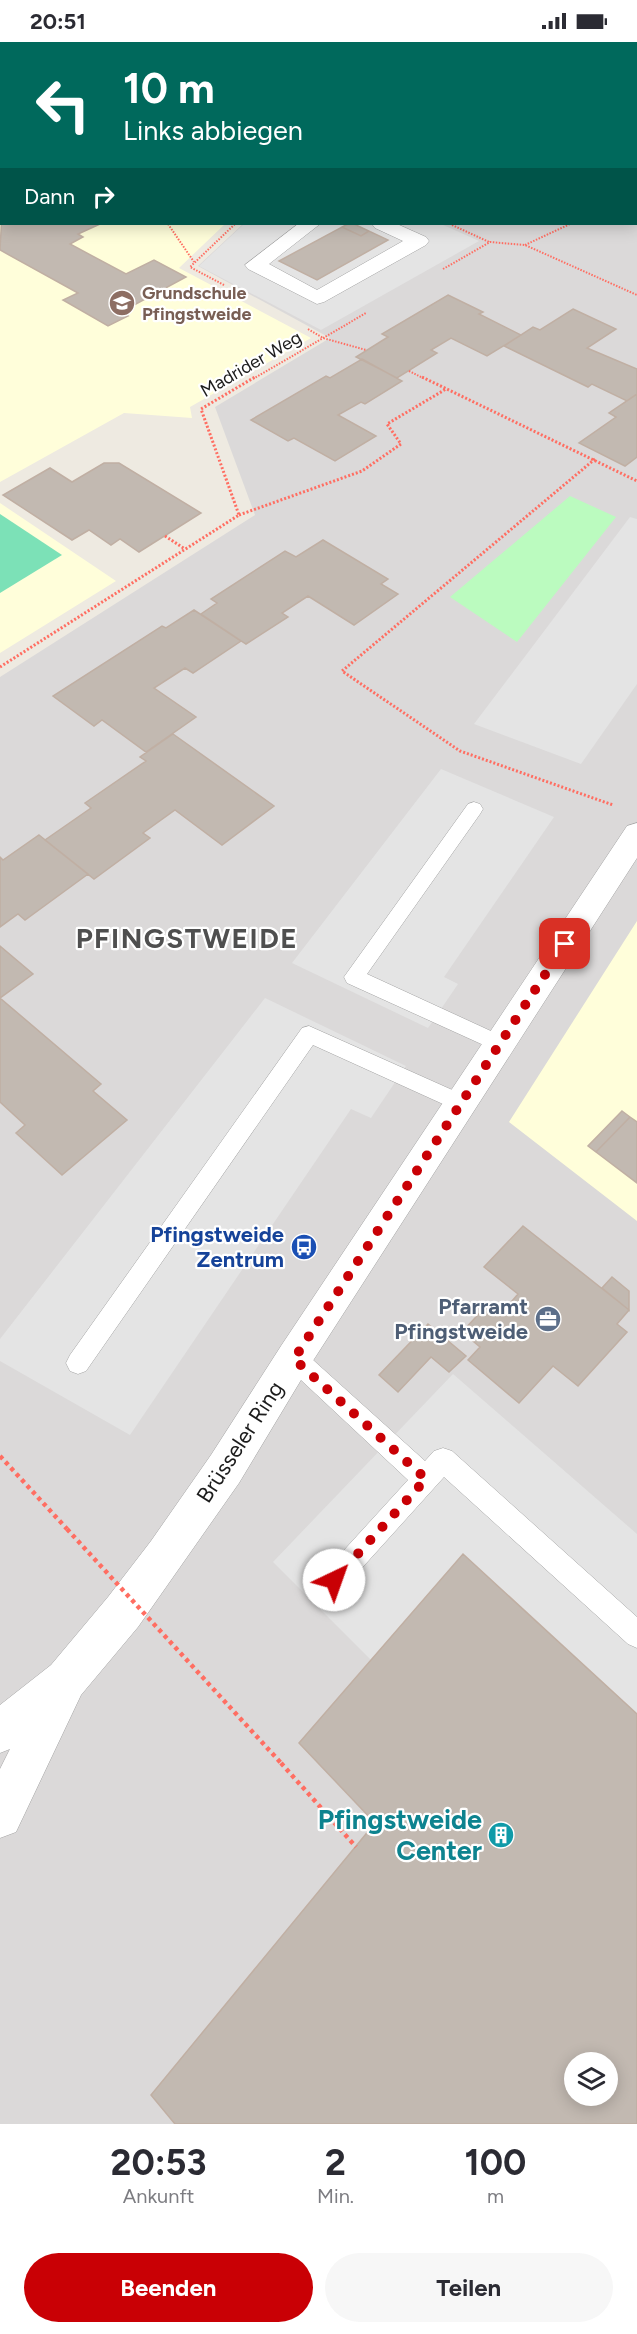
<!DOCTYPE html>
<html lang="de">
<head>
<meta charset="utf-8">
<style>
  body { margin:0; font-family:Figtree,sans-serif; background:#f7f7f7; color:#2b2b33; height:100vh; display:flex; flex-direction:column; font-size:22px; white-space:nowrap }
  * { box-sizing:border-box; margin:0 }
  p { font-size:20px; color:#7c7c81 }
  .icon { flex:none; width:33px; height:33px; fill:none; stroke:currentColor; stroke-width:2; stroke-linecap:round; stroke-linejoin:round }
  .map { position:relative; height:2082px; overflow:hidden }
  .details { display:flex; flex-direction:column; background:#fff; flex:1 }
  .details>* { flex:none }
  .banner { position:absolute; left:0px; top:0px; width:638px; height:183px; box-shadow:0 3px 15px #0003; background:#00695c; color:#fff; overflow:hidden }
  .buttons { position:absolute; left:564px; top:2010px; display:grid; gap:12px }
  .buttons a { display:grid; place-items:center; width:54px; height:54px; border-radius:50%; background:#fff; box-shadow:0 3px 15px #0003; font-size:30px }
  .pin { position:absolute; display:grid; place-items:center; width:51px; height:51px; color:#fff; margin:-26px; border-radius:12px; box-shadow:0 3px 9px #0006 }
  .me { position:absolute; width:66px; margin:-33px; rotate:42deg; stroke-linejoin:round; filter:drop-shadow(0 0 4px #0008) }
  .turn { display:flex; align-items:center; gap:21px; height:126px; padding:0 24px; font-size:27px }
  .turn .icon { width:78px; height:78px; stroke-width:2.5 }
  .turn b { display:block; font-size:42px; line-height:51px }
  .then { display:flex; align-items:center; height:57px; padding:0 24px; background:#0003; gap:12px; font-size:22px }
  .eta { display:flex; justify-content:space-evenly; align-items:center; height:102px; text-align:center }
  .eta b { font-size:36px; font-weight:700; line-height:42px }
  .button { display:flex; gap:12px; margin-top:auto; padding:12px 24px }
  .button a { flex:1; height:69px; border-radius:36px; background:#c90005; color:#fff; font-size:24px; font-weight:700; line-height:69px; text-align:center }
  .button a+a { background:#f7f7f7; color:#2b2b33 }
  .status { display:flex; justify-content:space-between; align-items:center; height:42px; padding:0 30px; background:#fff; direction:ltr }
  .status svg { height:16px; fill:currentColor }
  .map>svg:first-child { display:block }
</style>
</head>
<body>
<div class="status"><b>20:51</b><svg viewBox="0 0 49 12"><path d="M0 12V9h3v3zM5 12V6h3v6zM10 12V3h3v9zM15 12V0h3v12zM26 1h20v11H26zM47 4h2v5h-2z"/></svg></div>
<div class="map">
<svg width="637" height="2082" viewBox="0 0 637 2082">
  <rect width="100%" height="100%" fill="#eeeae1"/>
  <!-- residential -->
  <path fill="#dbd9d9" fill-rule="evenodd" d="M0,0h637v2082h-637v-1447l255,-162 -40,-108 115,-69 -132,-72 45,-42h393v-180h-634l-2,28zM574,2020h34v34h-34z"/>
  <!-- education -->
  <path fill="#fffeda" d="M0,70l2,112h223l-46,44 132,70 -121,69 2,11 -68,-5 -124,69z
    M0,461l116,78 -116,72z
    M637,879v300l-128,-99z"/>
  <!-- park -->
  <path fill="#bbfbbf" d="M570,454l46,21 -99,125 -67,-45z"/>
  <!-- pitch -->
  <path fill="#7ce1b7" d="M0,472l62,41 -62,38z"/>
  <!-- parking -->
  <path fill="#e4e4e4" d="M244,182h197l38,17 -158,89 -122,-64z
    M630,475l7,2v165l-56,80 -107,-40z
    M441,727l113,48 -110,160 14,7 -30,44 -136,-65z
    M265,956l141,68 -35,52 -20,-9 -221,326 -130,-74v-22z
    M453,1332l184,160v180l-174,-160 -92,106 -98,-98z"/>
  <!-- building -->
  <path fill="#c2b9b1" stroke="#c0afa3" stroke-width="1.5" fill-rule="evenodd" d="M2,170v12h98l-22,10 5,3 -13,7 56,30 28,-14 32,17 -65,35 7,4 -20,10 -45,-26 15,-7 -78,-43z
    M348,182h6l15,7 -8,5 -19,-9z
    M342,185l19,9 8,-5 19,9 -71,40 -38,-19z
    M448,253l35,17 -4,2 42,21 -34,21 -36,-18 -20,12 6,3 -40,25 -41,-21 32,-20 -6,-3z
    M573,267l43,20 -29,19 50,21v25l-10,7 -35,-17 -4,3 -84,-41 29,-19 7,3z
    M362,317l40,22 -37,23 -4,-2 -23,13 38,21 -41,25 -41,-23 -6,3 -37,-21 75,-44 4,2z
    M637,352v63l-12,9 -46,-23 37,-26 -7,-4z
    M104,421h15l82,50 -62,39 -19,-13 -9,6 -22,-15 -17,10 -69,-45 47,-27 22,14z
    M323,498l65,39 -7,5 17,10 -44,31 -46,-29 -26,17 6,4 -42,27 -45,-30 16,-11 -6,-4 74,-48 11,6z
    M194,568l47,31 -48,32 -8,-5 -31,20 42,29 -50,35 -44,-32 -8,6 -41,-30 109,-70 4,2z
    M173,692l101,72 -52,39 -47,-35 -32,23 7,5 -56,41 -49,-39 46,-32 -6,-5 61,-42 -6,-4z
    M39,793l49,39 -63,46 -7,-6 -18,13v-70l3,3z
    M0,904l33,28 -33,24z
    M0,956l101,86 -8,7 34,29 -65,55 -46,-42 9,-8 -25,-23z
    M622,1069l8,6 -34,35 -8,-6z
    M630,1075l7,5v61l-41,-31z
    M523,1184l106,84 -12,14 10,8 -49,54 -25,-20 -34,37 -51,-43 12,-13 -18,-15 27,-29 12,11 17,-20 -34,-27z
    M612,1235l17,14v19l-27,-22z
    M428,1282l38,32 -17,16 -18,-15 -33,35 -19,-17z
    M463,1512l174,160v410h-462l-24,-29 224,-272 -76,-80zM574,2020h34v34h-34z"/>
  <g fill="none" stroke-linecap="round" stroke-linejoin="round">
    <defs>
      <path id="service" d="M559,0h12l-13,2z
        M474,760l6,2 3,5 -3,5 -113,160 139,64 3,6 -3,6 -7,2 -152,-69 -3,-6 124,-173z
        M309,984l159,71 4,6 -4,6 -7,3 -7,-3 -141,-64 -227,326 -8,3 -8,-3 -4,-8 4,-8 232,-327z
        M294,1305l8,3 123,111 9,-10 9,-3 9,3 185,166v31l-9,-4 -184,-167 -101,112 -9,4 -9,-4 -4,-9 4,-9 83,-91 -122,-114 -4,-8 4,-8z"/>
      <path id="minor" d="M114,0h19l-20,2z
        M0,52h2v10h-2z
        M298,182h22l-51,40 48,26 86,-49 -28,-13 -3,-4h25l29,13 3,4 -3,4 -102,57 -7,2 -69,-35 -3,-4z
        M637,781v35l-330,512 -68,113 -101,144 -57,68 -65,137 -16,6v-69l10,-20 -10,4v-48l51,-40 57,-68 43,-56 60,-86 70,-109 346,-520z"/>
    </defs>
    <!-- service casing -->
    <use href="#service" stroke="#a3a3a3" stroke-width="1"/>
    <!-- minor casing -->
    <use href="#minor" stroke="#a3a3a3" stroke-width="1"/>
    <!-- path-far2 -->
    <path stroke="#ff6e62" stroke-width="2" stroke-dasharray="1.5 1.5" stroke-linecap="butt" d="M168,182l26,38
      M452,183l37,17
      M525,203l45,-21
      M443,227l47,-27 35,3 112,50
      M224,243l-34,-18 45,-43
      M308,287l15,9 43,12
      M409,329l16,8
      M253,337l113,-66"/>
    <!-- path-far1 -->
    <path stroke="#ff6e62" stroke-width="3" stroke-dasharray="2 2" stroke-linecap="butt" d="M422,335l215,104
      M595,417l-253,212 118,80 153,54
      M239,473l123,-44 39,-27 -14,-20 59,-35
      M165,494l20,13
      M0,625l239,-152 -38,-106 54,-32"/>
    <!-- path -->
    <path stroke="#ff6e62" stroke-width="4.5" stroke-dasharray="4 4" stroke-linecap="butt" d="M0,1414l67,73
      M281,1721l75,84"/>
    <!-- service -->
    <use href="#service" fill="#fff" fill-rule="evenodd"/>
    <!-- minor -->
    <use href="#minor" fill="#fff" fill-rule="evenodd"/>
    <!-- path-bridge -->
    <path stroke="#ff6e62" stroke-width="4.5" stroke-dasharray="4 4" stroke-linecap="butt" d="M67,1487l214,234"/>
  </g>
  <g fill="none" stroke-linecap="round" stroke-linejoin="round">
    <!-- route -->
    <path stroke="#c90005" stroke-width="10" stroke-dasharray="0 18" d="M334,1538l92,-101 -132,-120 271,-415"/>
  </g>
  <!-- icons -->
  <defs>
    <symbol id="school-disc" viewBox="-11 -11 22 22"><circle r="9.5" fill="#8d6e63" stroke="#fff"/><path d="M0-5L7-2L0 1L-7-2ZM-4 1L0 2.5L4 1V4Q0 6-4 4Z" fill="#fff"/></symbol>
    <symbol id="bus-disc" viewBox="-11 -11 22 22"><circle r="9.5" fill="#1a4fb4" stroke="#fff"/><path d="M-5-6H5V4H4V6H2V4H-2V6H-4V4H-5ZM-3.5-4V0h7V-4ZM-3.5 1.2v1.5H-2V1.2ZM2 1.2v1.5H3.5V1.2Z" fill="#fff"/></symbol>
    <symbol id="office-disc" viewBox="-11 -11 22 22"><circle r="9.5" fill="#5c6f8a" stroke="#fff"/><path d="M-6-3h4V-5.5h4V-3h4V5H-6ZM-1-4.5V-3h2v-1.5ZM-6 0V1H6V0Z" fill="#fff"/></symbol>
    <symbol id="building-disc" viewBox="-11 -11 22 22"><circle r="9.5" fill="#0f9aa8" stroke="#fff"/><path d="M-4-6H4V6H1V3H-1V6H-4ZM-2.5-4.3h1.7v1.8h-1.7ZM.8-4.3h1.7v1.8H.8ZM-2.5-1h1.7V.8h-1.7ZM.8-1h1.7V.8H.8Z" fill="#fff"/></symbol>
  </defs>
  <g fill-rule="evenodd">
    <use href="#school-disc" x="107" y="246" width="30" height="30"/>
    <use href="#bus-disc" x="289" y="1190" width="30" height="30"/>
    <use href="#office-disc" x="533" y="1262" width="30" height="30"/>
    <use href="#building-disc" x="486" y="1778" width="30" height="30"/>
  </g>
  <g text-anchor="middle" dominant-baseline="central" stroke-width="4.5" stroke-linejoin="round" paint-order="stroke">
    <!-- far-education labels -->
    <g font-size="18" font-weight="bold" fill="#785e54" stroke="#fff" text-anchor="start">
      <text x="142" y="251">Grundschule<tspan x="142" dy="21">Pfingstweide</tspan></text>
    </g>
    <!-- far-street labels -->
    <g font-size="18" fill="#1c1c1c" stroke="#fff">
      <text transform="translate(251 322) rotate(-30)">Madrider Weg</text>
    </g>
    <!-- transit labels -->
    <g font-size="22" font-weight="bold" fill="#164399" stroke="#fff" text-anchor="end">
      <text x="284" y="1192">Pfingstweide<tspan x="284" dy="25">Zentrum</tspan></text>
    </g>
    <!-- service labels -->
    <g font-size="22" font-weight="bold" fill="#4e5e75" stroke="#fff" text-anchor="end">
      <text x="528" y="1264">Pfarramt<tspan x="528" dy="25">Pfingstweide</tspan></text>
    </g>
    <!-- street labels -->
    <g font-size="22" fill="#1c1c1c" stroke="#fff">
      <text transform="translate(240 1400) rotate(-57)">Brüsseler Ring</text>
    </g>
    <!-- near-culture labels -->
    <g font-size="27" font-weight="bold" fill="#0d838f" stroke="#fff" text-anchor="end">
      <text x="482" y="1777">Pfingstweide<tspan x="482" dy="31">Center</tspan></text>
    </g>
    <!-- district labels -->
    <g font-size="28" font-weight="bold" letter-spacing="1.5" fill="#4f4f4f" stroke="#fff">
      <text x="187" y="896">PFINGSTWEIDE</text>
    </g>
  </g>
</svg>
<div class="buttons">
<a><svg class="icon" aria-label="layers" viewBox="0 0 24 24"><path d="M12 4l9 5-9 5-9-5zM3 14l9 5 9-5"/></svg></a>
</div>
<div class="pin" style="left:565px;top:902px;background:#d93025"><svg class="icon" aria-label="arrive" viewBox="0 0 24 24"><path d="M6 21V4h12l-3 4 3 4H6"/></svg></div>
<svg class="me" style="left:334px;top:1538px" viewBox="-20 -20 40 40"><circle r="19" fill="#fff"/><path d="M0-13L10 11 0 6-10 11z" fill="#c90005"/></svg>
<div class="banner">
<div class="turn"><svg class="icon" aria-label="left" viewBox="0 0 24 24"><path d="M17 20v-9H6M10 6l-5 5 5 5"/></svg><div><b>10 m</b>Links abbiegen</div></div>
<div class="then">Dann<svg class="icon" aria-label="right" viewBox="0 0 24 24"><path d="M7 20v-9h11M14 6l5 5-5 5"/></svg></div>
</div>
</div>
<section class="details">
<div class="eta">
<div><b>20:53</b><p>Ankunft</p></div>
<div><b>2</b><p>Min.</p></div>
<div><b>100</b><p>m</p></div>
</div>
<div class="button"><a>Beenden</a><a>Teilen</a></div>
</section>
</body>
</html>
